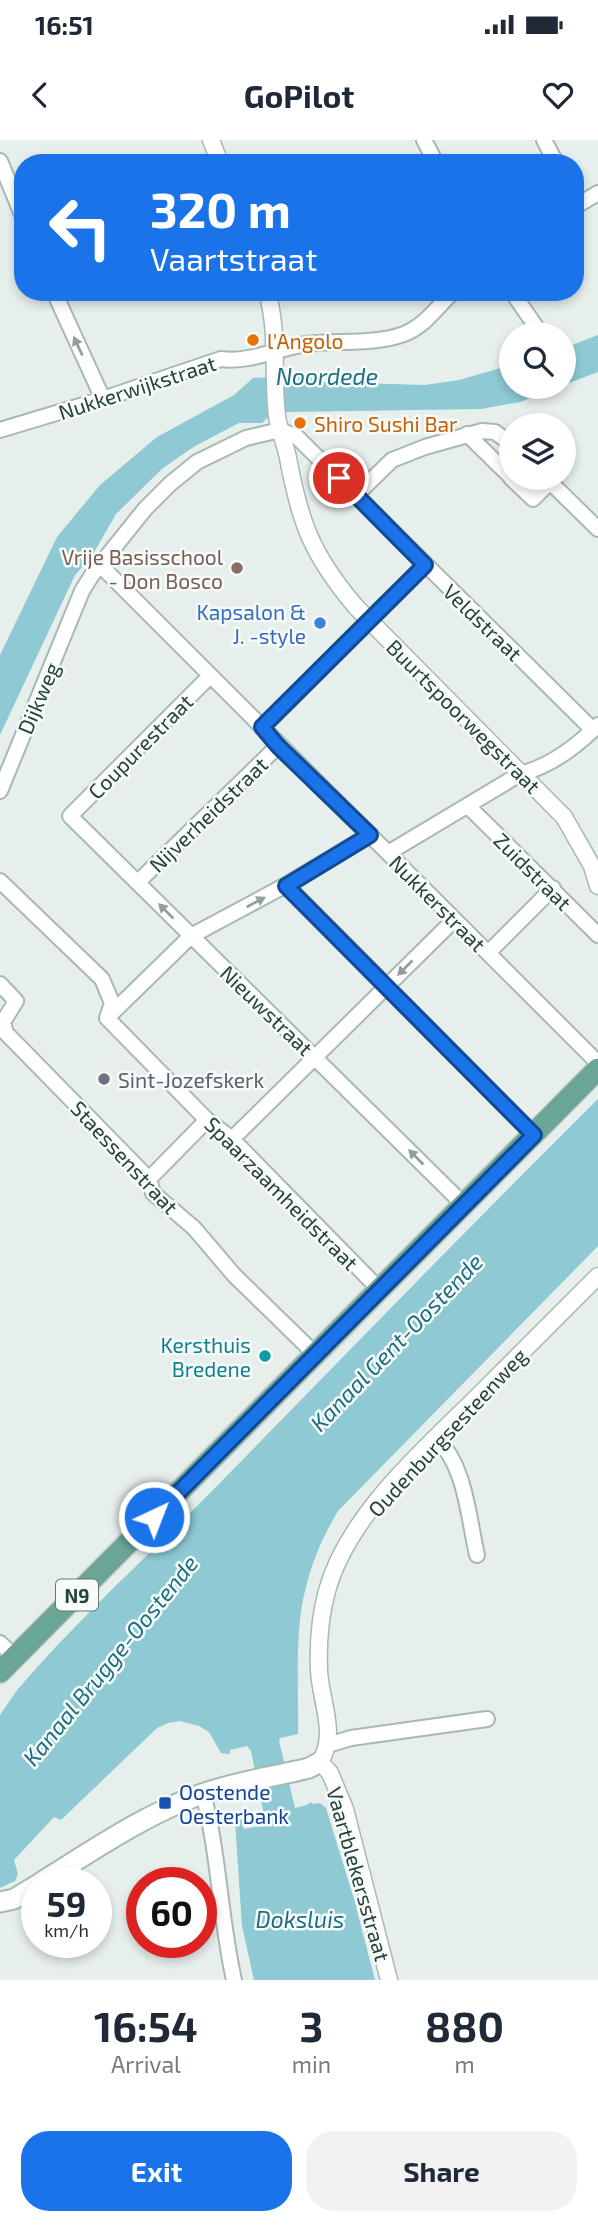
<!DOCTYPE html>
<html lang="en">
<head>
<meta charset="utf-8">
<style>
  body { margin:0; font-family:"Exo 2",sans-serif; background:#f2f2f3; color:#1f2937; height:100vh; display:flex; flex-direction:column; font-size:26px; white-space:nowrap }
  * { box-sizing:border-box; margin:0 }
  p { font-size:23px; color:#747a83 }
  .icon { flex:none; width:38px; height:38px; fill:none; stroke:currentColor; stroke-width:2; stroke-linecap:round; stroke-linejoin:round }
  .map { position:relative; height:1840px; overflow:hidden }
  .side { display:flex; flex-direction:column; background:#fff; flex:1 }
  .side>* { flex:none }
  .top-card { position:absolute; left:14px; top:14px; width:570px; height:147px; border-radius:28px; box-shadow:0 4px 10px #0003; background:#1a73e8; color:#fff; overflow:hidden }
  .controls { position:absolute; left:499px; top:182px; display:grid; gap:14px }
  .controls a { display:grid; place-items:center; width:77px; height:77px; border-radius:50%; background:#fff; box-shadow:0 4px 10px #0003; font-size:35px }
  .speed { position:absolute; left:21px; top:1727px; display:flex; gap:14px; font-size:35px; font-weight:700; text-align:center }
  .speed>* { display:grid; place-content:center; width:91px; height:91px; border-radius:50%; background:#fff; box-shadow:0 4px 10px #0003; line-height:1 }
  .speed small { font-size:18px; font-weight:400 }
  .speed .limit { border:10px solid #d22; background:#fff; color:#111 }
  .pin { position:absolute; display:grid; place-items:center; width:60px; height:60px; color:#fff; margin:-30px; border:4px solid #fff; border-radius:50%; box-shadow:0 2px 7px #0007 }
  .me { position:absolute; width:77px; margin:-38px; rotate:43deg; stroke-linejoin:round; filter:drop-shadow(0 0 5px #0008) }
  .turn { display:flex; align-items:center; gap:24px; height:147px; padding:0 21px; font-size:32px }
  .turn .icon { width:91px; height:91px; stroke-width:2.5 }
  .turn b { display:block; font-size:49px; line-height:60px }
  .eta { display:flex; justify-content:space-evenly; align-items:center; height:119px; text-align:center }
  .eta b { font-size:42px; font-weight:700; line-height:49px }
  .primary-button { display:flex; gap:14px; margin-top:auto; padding:14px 21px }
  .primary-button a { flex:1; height:80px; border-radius:28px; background:#1a73e8; color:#fff; font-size:28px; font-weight:700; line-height:80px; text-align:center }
  .primary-button a+a { background:#f2f2f3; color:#1f2937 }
  .status { display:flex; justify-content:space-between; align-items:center; height:49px; padding:0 35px; background:#fff; direction:ltr }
  .status svg { height:19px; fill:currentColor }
  header { display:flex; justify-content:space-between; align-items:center; height:91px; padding:0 21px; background:#fff; font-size:32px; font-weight:700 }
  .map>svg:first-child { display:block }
</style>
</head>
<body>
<div class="status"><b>16:51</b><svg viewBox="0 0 49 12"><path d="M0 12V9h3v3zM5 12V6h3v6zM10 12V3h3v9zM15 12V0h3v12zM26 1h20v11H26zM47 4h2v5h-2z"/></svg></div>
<header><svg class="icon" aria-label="back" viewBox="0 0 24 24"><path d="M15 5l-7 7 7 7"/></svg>GoPilot<svg class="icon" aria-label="heart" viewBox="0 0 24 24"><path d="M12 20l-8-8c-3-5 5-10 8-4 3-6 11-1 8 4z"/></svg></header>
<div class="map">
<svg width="598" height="1840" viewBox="0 0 598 1840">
  <rect width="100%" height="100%" fill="#e6efeb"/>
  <!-- water -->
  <path fill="#8ec9d4" d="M598,195v37l-34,13v-37z
    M511,225v22h48l-39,15 -39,7 -194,3 -21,7 -4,4h-23l-44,23 -32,22 -47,46 -24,42 -17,19 -75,160v-80l57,-118 43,-52 57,-48 77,-42 19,-17 42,-2 19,2 7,4 104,3 34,-5z
    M598,959v147l-260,265c-14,23 -26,50 -32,76 -12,42 -7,103 -8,147l-18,4 -1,3 16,67 12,-3 4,-3 1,2 8,-1 6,5 28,91 21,81h-121l-12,-54 -7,-105 7,-2 2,10 22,-4 -15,-74 -4,-5 -17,4v4l-9,-1 -12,-21 -10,-6 -19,-5 -12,2 -11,5 -96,92 -7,-3 -40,43 4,14 -3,7 -15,7v-173l18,-26c61,-71 131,-134 197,-201 127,-130 254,-261 383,-389z"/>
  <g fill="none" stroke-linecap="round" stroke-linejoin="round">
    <defs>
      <path id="minor" d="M424,0l12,23
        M544,0l12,23
        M0,21l23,56
        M576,66l22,-13
        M54,152l49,107
        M512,152l29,42
        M0,290l103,-31 118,-40c29,4 57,-11 85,-15 31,-4 68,1 98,-10 21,-8 33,-27 49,-42
        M467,294l44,43
        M511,338l22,21 17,-17
        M546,338l52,51
        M356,355l36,-35 33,-13 57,-16 13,1 16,12
        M100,425l498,498
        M210,536l-140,140 394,389
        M263,587l162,-162
        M0,651l82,-200 10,-16 53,-66 25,-25 27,-22 49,-24 34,-8 17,7 9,9 287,284
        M468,666l130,129
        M388,713l132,-79c31,-8 56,-27 78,-49
        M0,741l102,98 10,24 -5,15 100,102 25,19 147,150
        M138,742l140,-136
        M286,745l248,250
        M488,813l65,-65
        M0,844l16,17 -13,21 3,11 143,146 4,14 41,35 40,47 81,79
        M110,875l81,-79 95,-51 84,-50
        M232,999l222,-219
        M149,1039l58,-59
        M436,1297c30,30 32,79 41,118
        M0,1503l15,14
        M328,1605l23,-7 136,-19
        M203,1653c16,61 17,125 31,187"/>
      <path id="tertiary" d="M211,0l9,23
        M267,152c12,41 5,82 10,124 2,14 8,27 11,42 12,65 24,97 68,149l208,210 28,49 6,20
        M389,1840l-44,-171 -15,-36 -10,-11c18,-28 0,-62 -1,-92 -1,-26 1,-54 8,-79 20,-74 94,-139 147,-191 41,-41 83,-83 124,-124"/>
      <path id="secondary" d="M40,1743c52,-32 102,-67 159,-88 35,-13 74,-18 110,-27l11,-6
        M0,1762l14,-3 23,-14"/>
      <path id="primary" d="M0,1532l598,-603"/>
    </defs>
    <!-- minor casing -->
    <use href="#minor" stroke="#a8b8b2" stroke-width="18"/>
    <!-- tertiary casing -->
    <use href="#tertiary" stroke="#a8b8b2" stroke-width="19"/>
    <!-- secondary casing -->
    <use href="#secondary" stroke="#a4bbb3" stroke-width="23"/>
    <!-- primary casing -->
    <use href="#primary" stroke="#c2cac8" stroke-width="24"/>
    <!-- minor -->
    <use href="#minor" stroke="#fff" stroke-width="14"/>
    <!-- tertiary -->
    <use href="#tertiary" stroke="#fff" stroke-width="16"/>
    <!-- secondary -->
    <use href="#secondary" stroke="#fff" stroke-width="19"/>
    <!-- primary -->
    <use href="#primary" stroke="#6aa596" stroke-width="21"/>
  </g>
  <!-- one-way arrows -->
  <defs><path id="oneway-solid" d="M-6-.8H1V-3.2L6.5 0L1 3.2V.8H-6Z" transform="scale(1.75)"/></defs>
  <g fill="#92a09c">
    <use href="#oneway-solid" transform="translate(78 206) rotate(-115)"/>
    <use href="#oneway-solid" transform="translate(256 762) rotate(-28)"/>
    <use href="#oneway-solid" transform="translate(166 771) rotate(-135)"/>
    <use href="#oneway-solid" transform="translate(405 828) rotate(135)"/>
    <use href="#oneway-solid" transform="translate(416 1017) rotate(-135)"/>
  </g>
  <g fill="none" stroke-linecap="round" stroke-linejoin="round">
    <defs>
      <path id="route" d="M154,1377l380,-382 -248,-249 84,-51 -92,-89 -16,-19 163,-162 -86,-87"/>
    </defs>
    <!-- route casing -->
    <use href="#route" stroke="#114b97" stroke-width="18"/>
    <!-- route -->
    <use href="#route" stroke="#1a73e8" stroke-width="12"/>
  </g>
  <!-- markers -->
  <g fill="#e8710a" stroke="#f7fbf9" stroke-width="2.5">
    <circle cx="253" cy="200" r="7"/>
    <circle cx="300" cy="283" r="7"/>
  </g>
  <circle fill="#8d6e63" stroke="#f7fbf9" stroke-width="2.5" cx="237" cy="428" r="7"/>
  <circle fill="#3f7fe0" stroke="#f7fbf9" stroke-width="2.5" cx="320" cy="483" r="7"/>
  <circle fill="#6b7280" stroke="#f7fbf9" stroke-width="2.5" cx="104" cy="939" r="7"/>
  <circle fill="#0f9aa8" stroke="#f7fbf9" stroke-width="2.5" cx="265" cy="1216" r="7"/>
  <rect fill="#1a4fb4" stroke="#f7fbf9" stroke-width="2.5" x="158" y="1656" width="14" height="14" rx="3.5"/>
  <g text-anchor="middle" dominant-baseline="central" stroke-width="5" stroke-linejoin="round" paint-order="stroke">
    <!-- shield labels -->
    <rect fill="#f7fbf9" stroke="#637a73" stroke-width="2" x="56" y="1439.5" width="42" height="31" rx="5"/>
    <g font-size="19" font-weight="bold" fill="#24423a">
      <text x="77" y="1455">N9</text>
    </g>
    <!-- food labels -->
    <g font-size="21" fill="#c56008" stroke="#f7fbf9" text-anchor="start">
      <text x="267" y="200">l'Angolo</text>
      <text x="314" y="283">Shiro Sushi Bar</text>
    </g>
    <!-- street labels -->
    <g font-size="21" fill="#24423a" stroke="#f7fbf9">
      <text transform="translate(137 247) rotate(-18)">Nukkerwijkstraat</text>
      <text transform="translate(483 482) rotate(44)">Veldstraat</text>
      <text transform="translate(38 558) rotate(-67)">Dijkweg</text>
      <text transform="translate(464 576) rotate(45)">Buurtspoorwegstraat</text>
      <text transform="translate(140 606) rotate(-45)">Coupurestraat</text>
      <text transform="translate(208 674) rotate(-44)">Nijverheidstraat</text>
      <text transform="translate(533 731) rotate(45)">Zuidstraat</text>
      <text transform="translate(438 763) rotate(45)">Nukkerstraat</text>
      <text transform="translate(267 870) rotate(44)">Nieuwstraat</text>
      <text transform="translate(125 1017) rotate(47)">Staessenstraat</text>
      <text transform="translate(282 1053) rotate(45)">Spaarzaamheidstraat</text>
      <text transform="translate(447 1292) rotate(-47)">Oudenburgsesteenweg</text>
      <text transform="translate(359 1734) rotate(74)">Vaartblekersstraat</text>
    </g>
    <!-- education labels -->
    <g font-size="21" fill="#785e54" stroke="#f7fbf9" text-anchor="end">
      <text x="223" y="416">Vrije Basisschool<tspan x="223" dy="24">- Don Bosco</tspan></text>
    </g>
    <!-- shop labels -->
    <g font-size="21" fill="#366cbe" stroke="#f7fbf9" text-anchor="end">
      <text x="306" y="471">Kapsalon &amp;<tspan x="306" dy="24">J. -style</tspan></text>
    </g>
    <!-- worship labels -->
    <g font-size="21" fill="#5b616d" stroke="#f7fbf9" text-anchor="start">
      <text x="118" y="939">Sint-Jozefskerk</text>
    </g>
    <!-- culture labels -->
    <g font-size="21" fill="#0d838f" stroke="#f7fbf9" text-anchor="end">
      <text x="251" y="1204">Kersthuis<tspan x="251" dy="24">Bredene</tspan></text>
    </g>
    <!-- transit labels -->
    <g font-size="21" fill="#164399" stroke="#f7fbf9" text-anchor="start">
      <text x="179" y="1651">Oostende<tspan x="179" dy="24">Oesterbank</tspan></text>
    </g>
    <!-- water labels -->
    <g font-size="23" font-style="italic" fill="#1c6f80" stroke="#f7fbf9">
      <text x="327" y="236">Noordede</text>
      <text transform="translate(396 1202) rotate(-46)">Kanaal Gent-Oostende</text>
      <text transform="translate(110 1520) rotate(-51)">Kanaal Brugge-Oostende</text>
      <text x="300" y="1779">Doksluis</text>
    </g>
  </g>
</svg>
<div class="controls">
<a><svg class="icon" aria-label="search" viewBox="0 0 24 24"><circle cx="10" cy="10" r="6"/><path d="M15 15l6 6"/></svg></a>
<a><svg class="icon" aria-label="layers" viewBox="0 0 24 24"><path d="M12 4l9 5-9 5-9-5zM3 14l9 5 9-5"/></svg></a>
</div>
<div class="speed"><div>59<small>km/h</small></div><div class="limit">60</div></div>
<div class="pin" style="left:339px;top:338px;background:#d93025"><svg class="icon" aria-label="arrive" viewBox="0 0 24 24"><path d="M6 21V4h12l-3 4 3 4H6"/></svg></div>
<svg class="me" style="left:154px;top:1377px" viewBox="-20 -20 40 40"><circle r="17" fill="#1a73e8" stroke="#fff" stroke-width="3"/><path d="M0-11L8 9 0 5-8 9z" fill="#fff"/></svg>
<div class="top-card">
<div class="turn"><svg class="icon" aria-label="left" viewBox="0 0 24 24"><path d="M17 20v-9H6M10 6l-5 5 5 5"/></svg><div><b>320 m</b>Vaartstraat</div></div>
</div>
</div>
<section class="side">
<div class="eta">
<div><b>16:54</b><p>Arrival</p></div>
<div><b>3</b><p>min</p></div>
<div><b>880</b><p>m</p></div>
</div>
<div class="primary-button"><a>Exit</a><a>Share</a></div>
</section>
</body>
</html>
